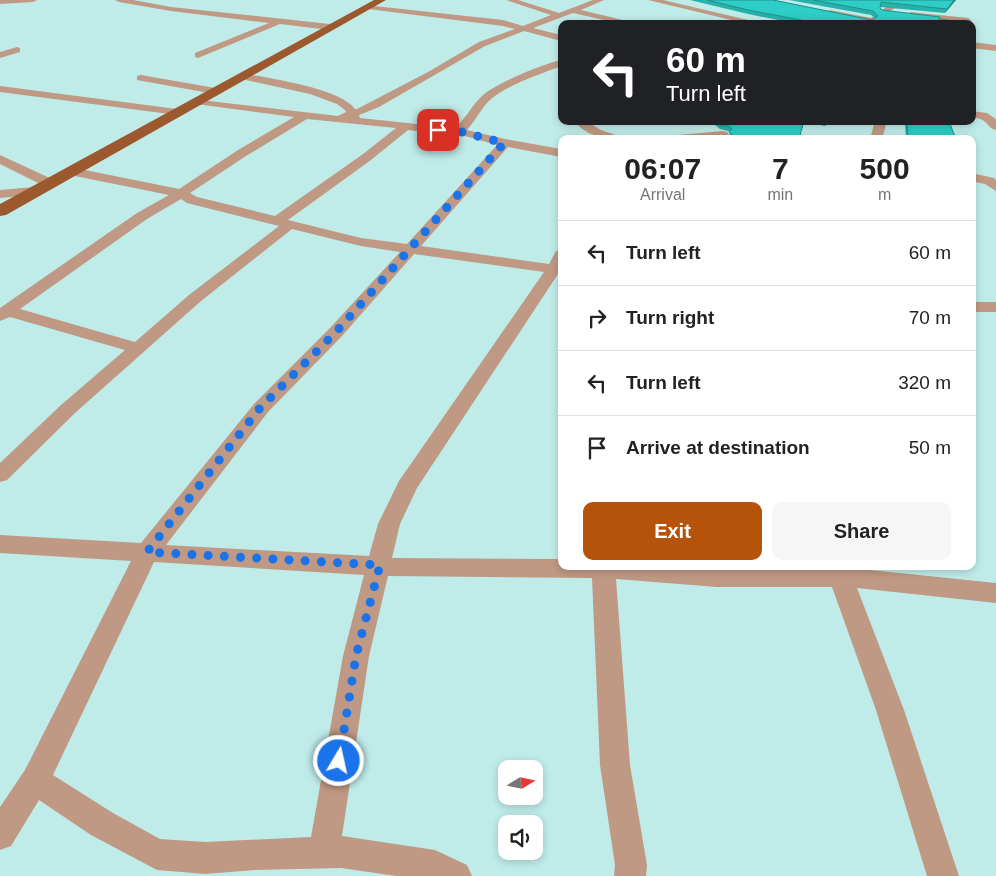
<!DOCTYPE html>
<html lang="en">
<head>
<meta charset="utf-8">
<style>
  body { margin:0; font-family:Arial,sans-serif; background:#f6f6f6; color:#222; height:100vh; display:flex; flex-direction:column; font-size:19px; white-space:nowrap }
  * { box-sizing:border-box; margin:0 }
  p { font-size:16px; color:#767676 }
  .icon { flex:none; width:28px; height:28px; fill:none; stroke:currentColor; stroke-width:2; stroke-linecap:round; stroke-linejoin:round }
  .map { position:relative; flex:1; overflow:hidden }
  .drawer { position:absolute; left:558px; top:135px; width:418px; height:435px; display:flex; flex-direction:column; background:#fff; border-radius:10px; box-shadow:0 2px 8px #0003 }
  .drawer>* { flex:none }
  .banner { position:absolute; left:558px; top:20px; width:418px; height:105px; border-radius:10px; box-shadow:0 2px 8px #0003; background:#202124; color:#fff; overflow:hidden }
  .needle { width:32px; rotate:80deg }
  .buttons { position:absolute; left:498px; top:760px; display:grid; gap:10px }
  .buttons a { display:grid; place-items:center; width:45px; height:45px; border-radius:10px; background:#fff; box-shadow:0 2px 8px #0003; font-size:25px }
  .pin { position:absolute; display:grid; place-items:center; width:42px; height:42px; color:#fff; margin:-21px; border-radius:10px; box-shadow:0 2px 8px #0006 }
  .me { position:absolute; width:55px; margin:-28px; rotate:9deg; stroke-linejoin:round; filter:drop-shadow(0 0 4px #0008) }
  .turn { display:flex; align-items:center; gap:18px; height:105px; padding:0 25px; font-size:22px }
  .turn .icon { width:65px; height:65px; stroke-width:2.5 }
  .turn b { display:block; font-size:35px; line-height:42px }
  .eta { display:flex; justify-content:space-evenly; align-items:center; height:85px; text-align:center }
  .eta b { font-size:30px; font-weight:700; line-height:35px }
  .action { display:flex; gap:10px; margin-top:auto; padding:10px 25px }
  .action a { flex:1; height:58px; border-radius:10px; background:#b45309; color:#fff; font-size:20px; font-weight:700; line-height:58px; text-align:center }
  .action a+a { background:#f6f6f6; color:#222 }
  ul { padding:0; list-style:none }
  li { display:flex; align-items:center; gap:15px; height:65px; padding:0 25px; border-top:1px solid #e0e0e0 }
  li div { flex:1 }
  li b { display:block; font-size:19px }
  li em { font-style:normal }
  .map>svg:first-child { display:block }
</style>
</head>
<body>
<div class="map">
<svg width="996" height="876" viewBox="0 0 996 876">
  <rect width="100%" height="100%" fill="#bfece9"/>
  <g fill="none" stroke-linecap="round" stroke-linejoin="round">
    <!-- minor -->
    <path fill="#bf9983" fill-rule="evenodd" d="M0,0h37l-4,2 -33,2z
      M115,0h18l38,7 159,17 4,3 -4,3 -50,-6 -82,34 -3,-1v-4l74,-30 -98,-12 -52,-9z
      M506,0h12l41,13 34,-13h11l-23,10 58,14h-17l-49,-11 -40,15 28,7v6l-37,-10 -39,15 -106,61 -20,8 1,3 95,10c8,-6 18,-24 28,-33 14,-12 60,-31 78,-35v6c-20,8 -54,19 -70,33 -10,9 -15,21 -24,31l38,9 56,10v8l-53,-10 -87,99 128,18 7,-13 5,-1v25l-3,-1 -141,214 -17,36 -8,34 169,1v7l280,1 155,16v20l-139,-15 47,122 55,166h-32l-51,-166 -44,-123h-115l-101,-8 14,186 17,100 -1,11h-32l1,-11 -15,-100 -8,-187 -204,-2 -19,80 -27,180 93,14 32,15 5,11h-76l-55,-8 -86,2 -50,4 -48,-4 -66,-35 -52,-35 -28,46 -11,4v-43l25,-37 106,-209 -131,-8v-18l141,8 113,-139 76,-76 70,-76 -39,-6 -69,-17 -91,72 -126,112 -68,67 -7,2v-19l61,-58 64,-55 -115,-33 -10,4v-13l137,-95 32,-18 -99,-20 -6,-4 6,-4 109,22 59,-39 56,-33 -98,-13 -4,-1 -1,-2 1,-2 146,17 8,-4 -1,-2 -8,-6 -27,-10 -73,-16 -1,-2 5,-3c26,5 99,15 114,36h2l71,-37 51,-30 36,-13 -12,-3 -135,-17h-3v-4l138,15 20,6 28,-11zM307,119l89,9 -33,26 -88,62 -78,-19 -7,-4 56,-37zM408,130l41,5 9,-1 39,11 -90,99 -46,-6 -73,-18 83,-60zM181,199l6,4 92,23 -90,69 -54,47 -115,-33 127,-90zM414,254l130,18 -145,209 -21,43 -9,32 -203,-11 102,-133 74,-76zM154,562l210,13 -21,81 -32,181 -106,5 -45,-3 -47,-26 -60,-38z
      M648,0h15l102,24h-17z
      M896,0h9l-31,24h-10l2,-2 -40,-10 4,-2 41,8z
      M910,12l58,6 4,3 -4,3 -55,-8h-3z
      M971,42l25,3v6l-25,-3z
      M17,47l3,1v4l-20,6v-6z
      M141,75l74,13 5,3 -5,3 -78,-14v-4z
      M0,86l177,23 6,3 -6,3 -177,-23z
      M971,111l16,2 9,6v11c-10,-2 -6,-11 -25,-13z
      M574,121h12l15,9 21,7 2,2c-19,0 -37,-2 -50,-18z
      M875,121h12l-5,18h-12z
      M723,131l4,1 2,2 -2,2 -16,3h-40l6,-4z
      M0,155l54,25 1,3 -1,3h-10l-44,-22z
      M971,173l23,5 2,2v11l-11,-7 -14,-3z
      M34,187l5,1 2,3 -2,3 -39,4v-8z
      M971,302h25v10h-25z"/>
    <!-- major -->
    <path fill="#9d592e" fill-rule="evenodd" d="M374,0h12l-380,215 -6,1v-12z"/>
  </g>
  <!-- wall -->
  <path fill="#28b0aa" d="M690,0h84l98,20 3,-2 -4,-3 -82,-15h167l-11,13 -65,-6v1l2,2 58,10 31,4h-173l-50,-10z
    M710,121h121l-6,5 -21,-4 -5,17h-69l-1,-2 1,-5 -2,-1 -8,-2z
    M906,121l50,18h-50l-1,-14z"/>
  <!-- shaded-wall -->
  <path fill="#20908b" d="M954,0h2l-11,13 2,-4z
    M827,121h4l-6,5z"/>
  <!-- building -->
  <path fill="#2ecdc6" stroke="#20908b" d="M707,0h66l99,20 6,-4 -5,-5 -60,-11h141l-7,9 -66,-7 -1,6 2,2 58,7 -1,2 33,4 1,13 -2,1v-13h-149l-74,-14z
    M716,121h88l-5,18h-62l-8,-7 3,-3 -3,-3 -9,-1z
    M907,121h25l18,3 6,15h-17l-10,-1 1,1h-22z"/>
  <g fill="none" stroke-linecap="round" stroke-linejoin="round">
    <!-- route -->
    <path stroke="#1a73e8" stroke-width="9" stroke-dasharray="0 16.2" d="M339,761l17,-105 24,-91 -233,-13 113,-144 76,-76 168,-189 -46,-12 -20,-1"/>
  </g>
</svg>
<div class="buttons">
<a><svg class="needle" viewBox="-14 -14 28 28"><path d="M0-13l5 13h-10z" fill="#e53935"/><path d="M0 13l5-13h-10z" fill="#767676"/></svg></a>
<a><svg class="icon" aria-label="sound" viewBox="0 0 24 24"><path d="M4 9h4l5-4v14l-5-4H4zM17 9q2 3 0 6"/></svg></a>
</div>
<div class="pin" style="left:438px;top:130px;background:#d93025"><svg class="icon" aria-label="arrive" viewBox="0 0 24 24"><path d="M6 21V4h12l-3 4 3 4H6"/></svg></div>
<svg class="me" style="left:339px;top:761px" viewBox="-20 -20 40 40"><circle r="17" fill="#1a73e8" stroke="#fff" stroke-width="3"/><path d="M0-11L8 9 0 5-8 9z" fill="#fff"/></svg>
<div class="banner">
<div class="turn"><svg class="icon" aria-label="left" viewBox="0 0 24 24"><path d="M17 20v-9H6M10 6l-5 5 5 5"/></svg><div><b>60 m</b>Turn left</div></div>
</div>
<section class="drawer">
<div class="eta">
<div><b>06:07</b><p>Arrival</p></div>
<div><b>7</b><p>min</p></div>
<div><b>500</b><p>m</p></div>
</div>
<ul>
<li><svg class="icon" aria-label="left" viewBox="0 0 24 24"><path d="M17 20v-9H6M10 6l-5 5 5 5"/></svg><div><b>Turn left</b></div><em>60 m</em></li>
<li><svg class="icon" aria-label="right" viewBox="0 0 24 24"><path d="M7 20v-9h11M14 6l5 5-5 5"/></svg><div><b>Turn right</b></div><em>70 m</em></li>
<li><svg class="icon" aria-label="left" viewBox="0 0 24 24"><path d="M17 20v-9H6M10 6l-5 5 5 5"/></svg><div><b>Turn left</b></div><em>320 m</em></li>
<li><svg class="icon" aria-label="arrive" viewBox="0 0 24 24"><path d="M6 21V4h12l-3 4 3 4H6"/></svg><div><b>Arrive at destination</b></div><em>50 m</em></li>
</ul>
<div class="action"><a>Exit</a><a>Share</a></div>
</section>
</div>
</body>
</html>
